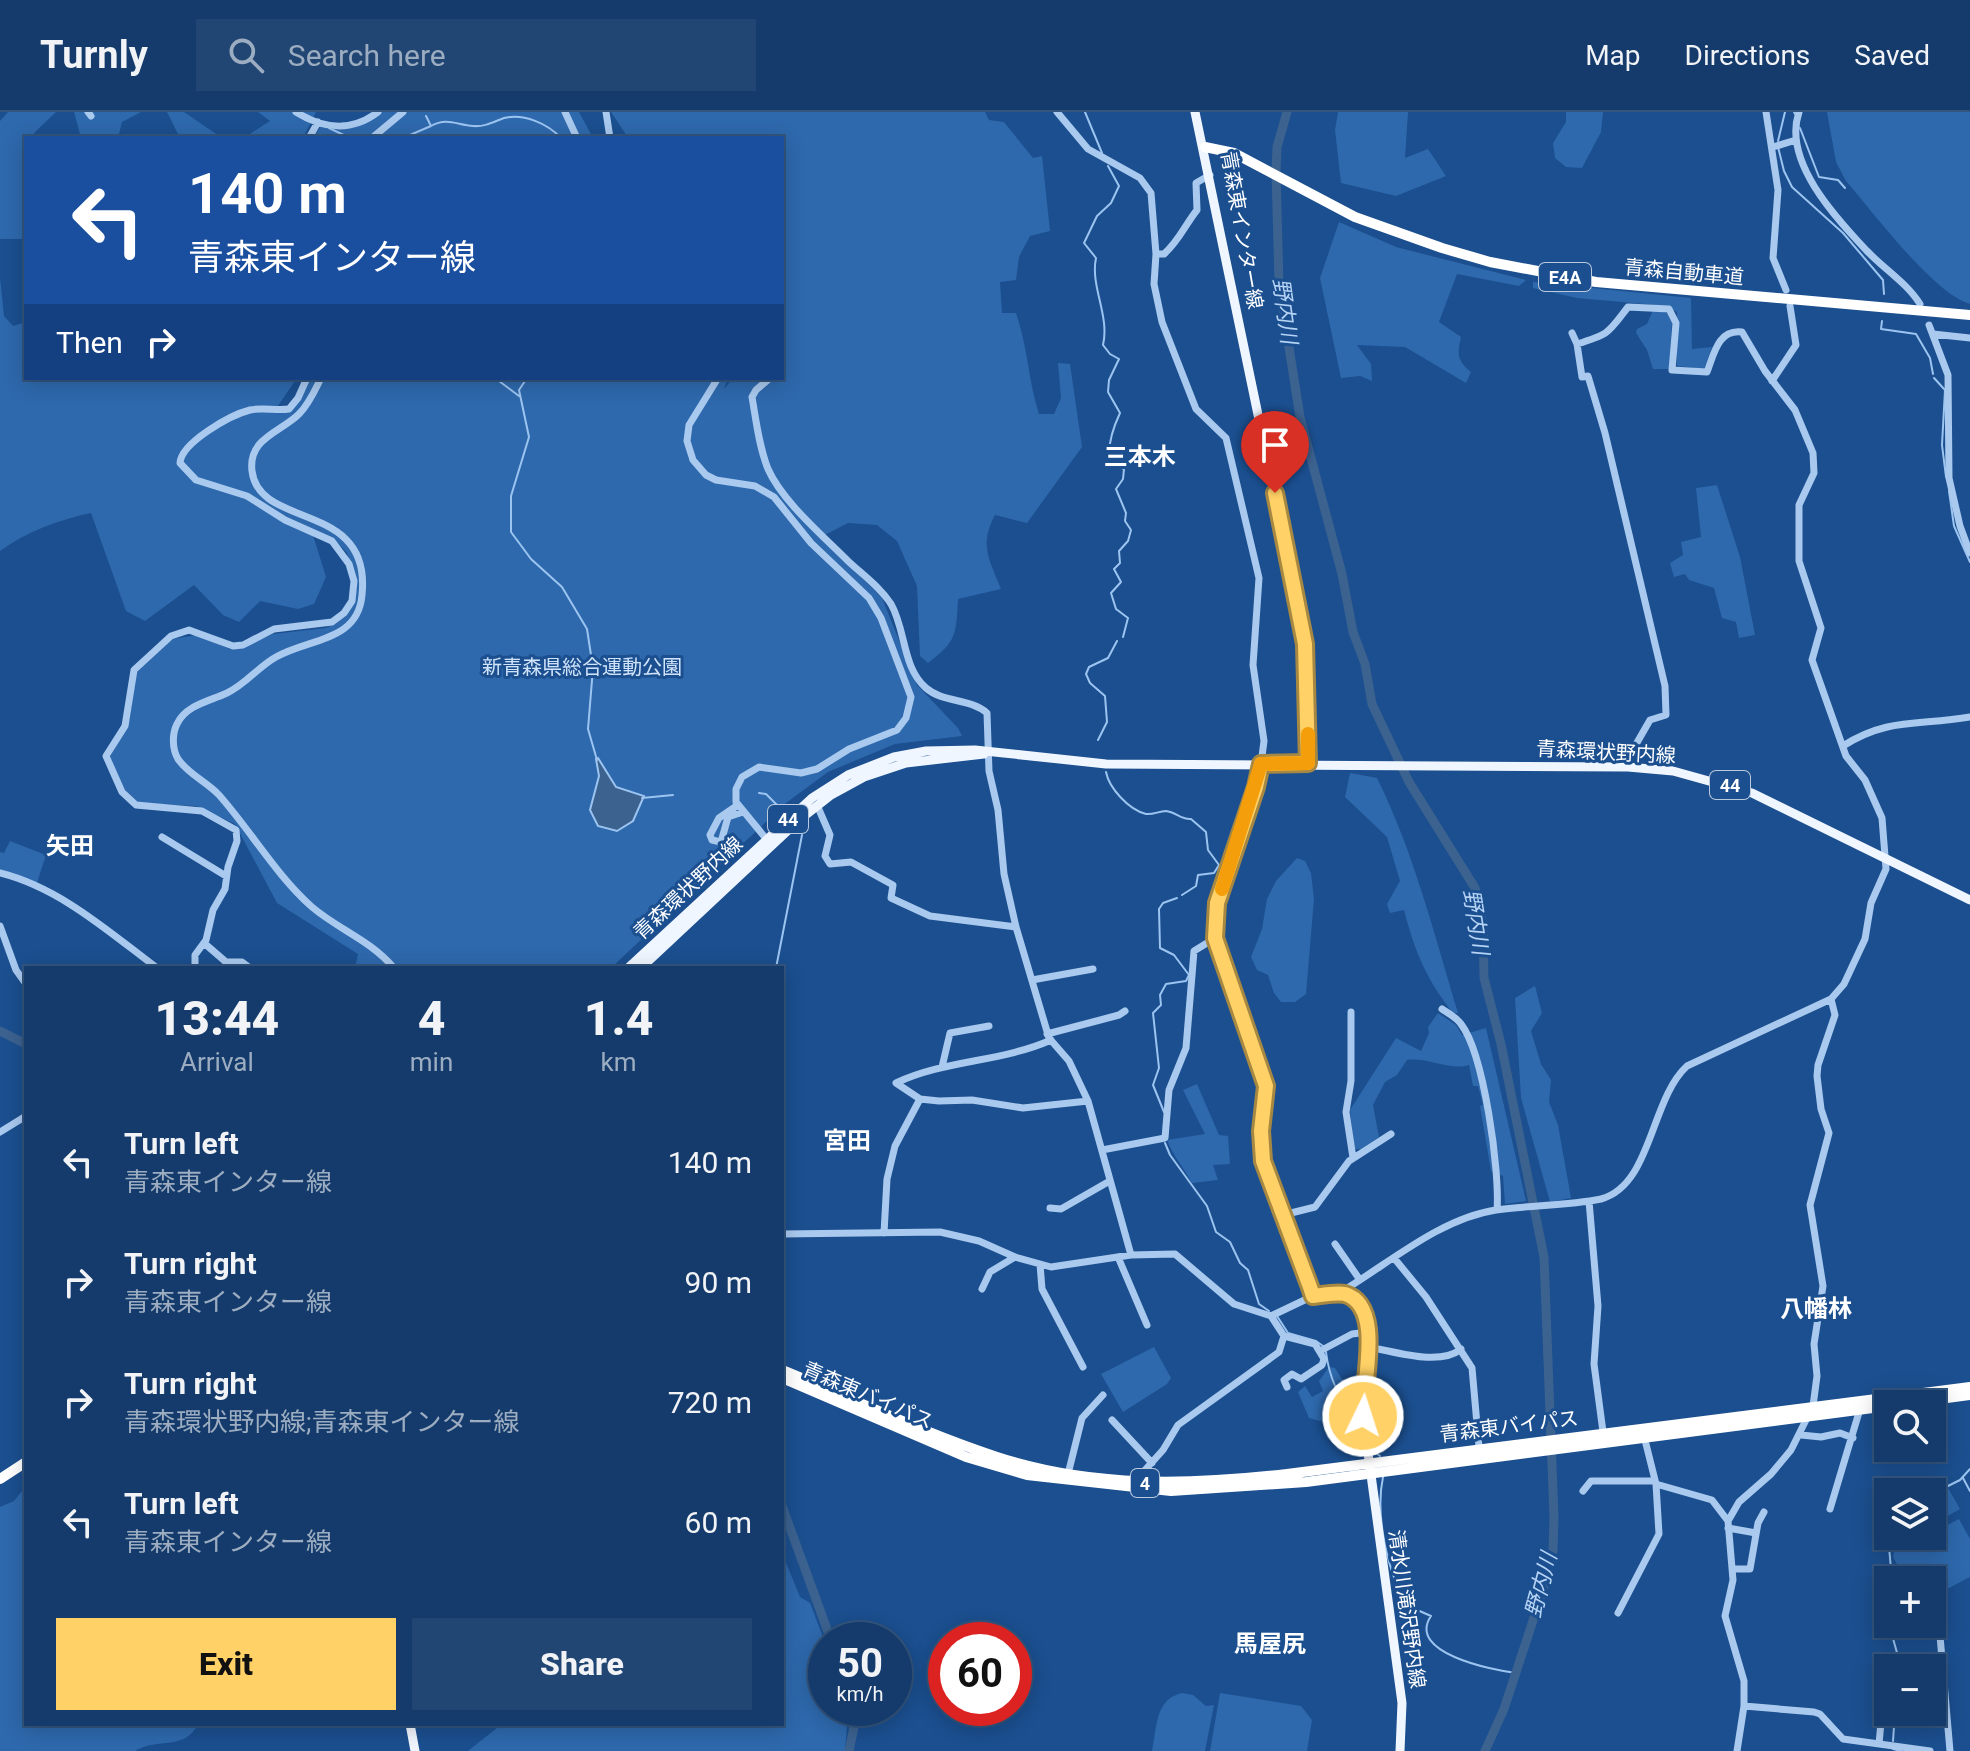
<!DOCTYPE html>
<html lang="en">
<head>
<meta charset="utf-8">
<style>
  body { margin:0; font-family:Roboto,"Noto Sans JP",sans-serif; background:#214673; color:#f1f3f6; height:100vh; display:flex; flex-direction:column; font-size:30px; white-space:nowrap }
  * { box-sizing:border-box; margin:0 }
  p { font-size:26px; color:#9dadc1 }
  .icon { flex:none; width:44px; height:44px; fill:none; stroke:currentColor; stroke-width:2; stroke-linecap:round; stroke-linejoin:round }
  .map { position:relative; flex:1; overflow:hidden }
  .details { position:absolute; left:24px; top:854px; width:760px; height:760px; display:flex; flex-direction:column; background:#143b6b; border-radius:0px; box-shadow:0 4px 20px #0003,0 0 0 2px #33557e }
  .details>* { flex:none }
  .top-card { position:absolute; left:24px; top:24px; width:760px; height:244px; border-radius:0px; box-shadow:0 4px 20px #0003,0 0 0 2px #33557e; background:#1a4fa0; color:#fff; overflow:hidden }
  .buttons { position:absolute; left:1874px; top:1278px; display:grid; gap:16px }
  .buttons a { display:grid; place-items:center; width:72px; height:72px; border-radius:0px; background:#143b6b; box-shadow:0 4px 20px #0003,0 0 0 2px #33557e; font-size:40px }
  .speed { position:absolute; left:808px; top:1510px; display:flex; gap:16px; font-size:40px; font-weight:700; text-align:center }
  .speed>* { display:grid; place-content:center; width:104px; height:104px; border-radius:50%; background:#143b6b; box-shadow:0 4px 20px #0003,0 0 0 2px #33557e; line-height:1 }
  .speed small { font-size:20px; font-weight:400 }
  .speed .limit { border:12px solid #d22; background:#fff; color:#111 }
  .pin { position:absolute; display:grid; place-items:center; width:68px; height:68px; color:#fff; margin:-82px -34px; border-radius:50% 50% 50% 0; rotate:-45deg; box-shadow:0 0 8px #0007 }
  .pin .icon { rotate:45deg }
  .me { position:absolute; width:88px; margin:-44px; rotate:4deg; stroke-linejoin:round; filter:drop-shadow(0 0 6px #0008) }
  .turn { display:flex; align-items:center; gap:28px; height:168px; padding:0 32px; font-size:36px }
  .turn .icon { width:104px; height:104px; stroke-width:2.5 }
  .turn b { display:block; font-size:56px; line-height:68px }
  .then { display:flex; align-items:center; height:76px; padding:0 32px; background:#0003; gap:16px; font-size:30px }
  .eta { display:flex; justify-content:space-evenly; align-items:center; height:136px; text-align:center }
  .eta b { font-size:48px; font-weight:800; line-height:56px }
  .action { display:flex; gap:16px; margin-top:auto; padding:16px 32px }
  .action a { flex:1; height:92px; border-radius:0px; background:#ffd166; color:#111; font-size:32px; font-weight:800; line-height:92px; text-align:center }
  .action a+a { background:#214673; color:#f1f3f6 }
  ul { padding:0; list-style:none }
  li { display:flex; align-items:center; gap:24px; height:120px; padding:0 32px }
  li div { flex:1 }
  li b { display:block; font-size:30px }
  li em { font-style:normal }
  header { display:flex; align-items:center; gap:48px; box-sizing:border-box; height:112px; padding:0 40px; background:#143b6b; border-bottom:2px solid #33557e }
  header strong { font-size:38px }
  nav { display:flex; gap:44px; margin-inline-start:auto; font-size:28px }
  .search { width:560px; height:72px; background:#214673; display:flex; align-items:center; gap:20px; box-sizing:border-box; padding:0 28px; border-radius:0px; color:#9dadc1; font-size:30px }
  .map>svg:first-child { display:block }
</style>
</head>
<body>
<header>
<strong>Turnly</strong>
<div class="search"><svg class="icon" aria-label="search" viewBox="0 0 24 24"><circle cx="10" cy="10" r="6"/><path d="M15 15l6 6"/></svg>Search here</div>
<nav><a>Map</a><a>Directions</a><a>Saved</a></nav>
</header>
<div class="map">
<svg width="1970" height="1639" viewBox="0 0 1970 1639">
  <rect width="100%" height="100%" fill="#1b4f8f"/>
  <!-- green -->
  <path fill="#2e69ad" d="M8,0h48l-22,21 2,5h-10v101h-26v-118z
    M74,0h67l-19,10 -4,16h-37z
    M167,0h17l38,26h-42z
    M258,0h58l-13,26h-77l19,-1 25,-16z
    M382,0h197l14,26h-280l9,-13c26,7 39,4 60,-13z
    M611,0h374l4,8 15,2 29,36 9,-2 8,75 -20,5 -11,21 -3,23 -16,2 2,31h14c12,35 12,66 23,101h15l7,-16 -3,-35 12,1 12,83 -55,76 -32,-8c-16,30 -6,44 6,74l-43,10c-2,36 -1,42 -30,64l-8,-7 -3,-70 -20,-45 -20,-16 -29,-2 -27,14 61,61 35,87 41,43 4,8 -67,8 -67,28 -42,31 -175,165h-256l3,-14 -81,-51 -42,-79 -39,-18 -58,-3 -11,-10 -16,-28 -1,-8 20,-39 6,-45 37,-34 24,-4 33,14h9l34,-15 53,-6 9,-4 19,-22 3,-18 -10,-31 -14,-15 -22,-9 15,48 -12,27 -16,5 -38,-8 -21,21 -16,-7 -29,-30 -49,36 -19,-10 -35,-98c-33,7 -65,19 -91,38v-273l4,38 9,10 13,-4v56h271l-24,35 19,-2 18,-33h418l-4,11 9,-11h49v-240h-157v-5z
    M1338,0h70l-3,46 23,-9 18,27 -50,20 -55,-13 -6,-53z
    M1566,0h37l-2,20 -19,36 -16,-1 -11,-9 -2,-15 13,-21z
    M1827,0h143v192c-37,-11 -97,-92 -124,-123l-10,-19z
    M1339,110l57,25 130,33 -7,6 -62,-12 -18,48 22,15c-4,18 -4,23 10,35l-5,11 -61,-36 -48,-2 14,19 1,17 -12,-5 -19,2 -21,-100z
    M1533,170l158,16 1,51 20,-2 -8,22 -27,-3v-54l-11,-6 -89,-8 -44,-10z
    M1653,198l14,3 5,9 -3,47h-16l-6,-19 -11,-17 1,-4 10,-5z
    M1717,373l23,72 15,78 -16,3 -3,-16 -14,-4 -8,-30 -25,-8 -4,-6 -11,3 -4,-14 13,-8 -2,-13 20,-5 -5,-49z
    M1350,661l27,5c37,75 57,155 81,235h-5c-27,-34 -38,-61 -49,-103l-14,3 -3,-9 13,-23 -13,-44 -42,-40z
    M10,729l36,14 -9,28 -37,-13v-18l4,1z
    M1297,746l8,3 6,12 3,26 -8,95 -11,8h-14l-7,-9 -6,-18 -11,-5 -6,-13 11,-28 5,-30 9,-18z
    M1535,874l7,27 -11,18 10,33 10,16 -2,22 9,23 13,73 -21,4 -29,-104 -6,-100z
    M1438,901l18,12 6,10 24,-7 40,173 -21,3 -2,-28 -12,-5 -11,-65 3,-1 -5,-19h-5l-4,-21c-21,6 -40,-8 -62,-5l-10,15 -12,7 -12,23 6,32 -18,12h-7l-4,-39 46,-72 25,13 8,-18 -1,-6z
    M1197,972l22,51 9,1 2,28 -17,1 5,15 -26,3c-8,-15 -19,-27 -25,-43l38,-6 -22,-44z
    M1154,1235l17,31 -4,6 -44,28 -22,-38z
    M1329,1255l6,1 19,30 -9,18 -25,5 -11,-3 -11,-26 7,-6 7,11 11,-6 -4,-10z
    M26,1374v238h172c-13,27 -40,13 -63,27h-135v-244l14,-6z
    M1948,1376l12,21 -27,15 -1,-27z
    M1959,1407l11,20v38l-38,20v-17h-26l-13,-23 2,-10 14,-7 6,10 22,-13 -3,-5z
    M782,1441l18,44 10,6 16,42v63h20l2,4 -3,39h-377l34,-27h280z
    M1182,1581l11,2 13,11 8,-1 -9,46h-53c5,-24 3,-52 30,-58z
    M1220,1581l81,13 11,14 -5,31h-97z"/>
  <!-- water -->
  <path fill="#3c6290" stroke="#9cc4f0" stroke-width="2" d="M598,646l18,29 28,9 -11,25 -16,10 -19,-5 -8,-16 9,-34 -3,-17z"/>
  <g fill="none" stroke-linecap="round" stroke-linejoin="round">
    <!-- stream -->
    <path stroke="#9cc4f0" stroke-width="2" d="M1085,0l17,41
      M1794,0l1,2
      M426,4l5,10c16,-9 26,-1 42,0 12,1 20,-4 31,-8 20,-5 44,6 57,20
      M329,16l21,10
      M1800,16l19,49 19,3 7,8
      M403,26l28,-12
      M1778,29l7,-29
      M1778,35l6,24 8,16 51,46 40,47 1,14
      M1108,54l11,20 -8,17 -14,13 -13,27 12,15c-6,28 14,58 7,87l7,9 9,5 -10,21 -1,12 12,21c-7,15 -13,34 -10,49l14,7 -1,10 -7,10 10,24 -1,8 6,9 -3,11 -9,10 1,12 -6,6 7,13 -10,11 5,16 12,9 -5,19
      M1882,209l-1,8 35,5 14,24 3,16
      M495,266l24,18
      M527,266l-8,12 10,47 -18,59v36l20,27 31,28 25,42 6,39 -5,61 9,31
      M1934,266l11,12 -3,55 4,32
      M1949,379l5,35 16,36
      M1098,628l9,-18 -2,-26 -15,-13 -4,-9 3,-7 19,-9 9,-17
      M1106,660c3,16 23,38 40,42 7,1 13,-3 20,-3 10,1 15,9 25,8l15,13 2,18 11,15 -5,8 -16,2 -2,11 -14,9
      M759,681l7,1 14,14
      M642,686l31,-3
      M776,856l26,-133
      M782,930v13
      M1164,1000l-11,-27 6,-17 -6,-55 8,-8 -1,-10 6,-11 20,-3 3,-6 -15,-20 -14,-7 -1,-39 4,-6 14,-5
      M1165,1031l5,12 37,51 9,26 14,10 10,21 8,7 11,34 10,7
      M1277,1204l11,17 28,8 7,5
      M1326,1240c3,26 14,49 31,70
      M1376,1341l4,3
      M1383,1365c-8,38 4,96 25,129l23,10c-25,37 61,54 85,57
      M1963,1366l7,13
      M1932,1382l28,-14 10,-11
      M1888,1409v12
      M1888,1424l4,44
      M1889,1512l10,36v8
      M1893,1629l2,-29
      M1893,1637l8,2"/>
    <!-- river -->
    <path stroke="#3c6290" stroke-width="9" d="M1287,0l-10,35 -1,24 3,113 21,133 42,157 11,58 12,32 7,40 37,78 66,106 8,38 1,52 17,66 43,213 10,260 -1,34 -10,39 -39,119 -19,42
      M0,919l26,13
      M782,1394l49,134
      M849,1639l5,-24 -2,-19"/>
    <!-- minor -->
    <path stroke="#a9c9ee" stroke-width="7" d="M88,0l3,4
      M296,0c27,17 56,20 82,0
      M565,0l12,26
      M606,0l4,26
      M1057,0l31,37 52,29 11,15 5,61 -2,30 8,38 34,87 30,29 33,140 -6,87 11,76 -3,23
      M1766,0l12,78 -5,68 13,32
      M1799,0c-17,49 37,106 68,139 17,18 40,32 53,53
      M309,26l9,-16
      M372,26l31,-26
      M1773,35l23,-7
      M1156,142h8c15,-13 21,-29 33,-44l-1,-27 14,-8
      M1929,213l19,50 1,103 11,48 10,27
      M1933,222l37,4
      M1577,232l5,33 6,-1 17,57 60,253 1,29 -16,5 -23,40 1,7
      M321,266c-6,12 -12,26 -22,36 -18,18 -51,24 -47,57 7,59 120,29 110,124 -4,47 -53,43 -86,62 -18,10 -30,27 -49,36 -17,8 -41,12 -50,31 -5,10 -5,25 1,35 10,15 29,23 41,36 32,36 57,80 93,112 27,23 57,32 82,61
      M718,266l-29,47 -2,16 6,19 13,15 10,5 39,6 19,11 37,46 58,55 12,20 30,79 -5,21 -9,12 -48,19 -32,20 -16,4 -42,-6 -17,10 -6,12v13l32,39
      M770,266l-14,12 -4,7c4,23 7,50 16,72 14,32 55,67 80,92 15,14 32,26 43,43 15,26 11,63 35,84 17,15 44,10 61,25l2,58 9,39 6,64 12,53 33,111 20,23 19,40 43,154
      M1772,269l24,-36 -6,-39
      M1843,634c45,-29 77,-20 127,-29
      M738,693l-19,13 -9,17 2,5 9,2 7,-25 15,-5
      M817,693l13,30 -5,21 5,8 21,-2 42,23 -2,13 39,18 86,11
      M162,725l64,39
      M0,761c60,15 109,59 157,95
      M0,814l16,44 10,14
      M204,831l22,19h16l8,6
      M195,856v-13l11,-15 7,-30 12,-21 3,-22 9,-26 -1,-11 -34,-19 -66,-6 -14,-13 -16,-36 19,-30 9,-56 37,-34 18,-6 44,16 10,-1 31,-16 58,-7 12,-9 8,-12 2,-20 -5,-17 -17,-23 -47,-21 -38,-24 -51,-16 -16,-17c1,-20 50,-48 70,-53 13,-3 26,1 39,-1l9,-11 9,-20
      M1032,868l61,-11
      M1442,897c6,4 15,9 19,15 23,30 39,147 36,186
      M1351,900v69l-5,31 7,46
      M1047,922l72,-19 6,-4
      M1051,928c-49,22 -107,20 -155,43l24,16 19,2 33,-1 51,8 65,-7
      M942,955l8,-34 39,-7
      M0,1020l26,-16
      M1102,1038l63,-12 4,-48 17,-42 8,-97 21,-13
      M1589,1089l9,105 -4,58 9,68
      M1050,1096l11,1 47,-27
      M1283,1103l32,-8 34,-46 42,-27
      M884,1121l3,-54 8,-33 25,-47
      M782,1122l158,-2 39,9 36,16 36,10 80,-12 44,-1 59,50 37,12 13,20 -5,16 -101,73 -15,25 -18,20 -4,13
      M1335,1132l25,36
      M1118,1145l29,68
      M1394,1146l32,39 46,71 7,79
      M1040,1152l2,25 41,78
      M982,1177l8,-17 25,-15
      M1345,1182l4,-7c45,-28 94,-69 147,-77 35,-5 70,-4 105,-11 51,-14 49,-99 86,-133l144,-67 13,-15 21,-45 6,-36 15,-34 -4,-51 -17,-38 -19,-24 -34,-96 9,-32 -22,-67v-56l15,-32 -1,-20 -18,-43 -30,-39 -23,-39c-24,-3 -28,22 -35,40l-35,-2 4,-47 -7,-14 -41,-2c-20,26 -18,27 -51,37l-5,-11
      M1271,1204l42,-20
      M1284,1224l31,8 9,15 -2,6 -21,14 -9,-5 -8,6 3,7
      M1368,1235c26,4 71,20 93,2
      M1322,1238l30,-16 16,-2
      M1112,1308l40,43
      M1801,1323l20,2 19,-4 13,5
      M1068,1362l14,-56 21,-23
      M1656,1372l56,16 16,21 5,59 -8,36 19,65v25l-7,45
      M1583,1379l8,-10h64
      M1830,1397l30,-100
      M1728,1409l11,-19 32,-28 20,-24 22,-44 4,-30 -3,-32 9,-58 -13,-81 19,-72 -8,-24 -4,-33 1,-11 17,-50 -4,-16
      M1728,1416l28,5
      M1733,1457h17l8,-46 6,-11
      M1618,1501l41,-79 -3,-50 -12,-48
      M1940,1524l10,115
      M1744,1594l70,6 6,2 23,25 87,12
      M1879,1632l8,-87"/>
    <!-- major -->
    <path stroke="#f0f6ff" stroke-width="9" d="M1195,0l108,519 5,132
      M1261,652l-44,139 -3,19 4,28 44,117c7,29 -3,52 -2,80 3,34 37,105 50,140l3,9 32,-2 13,8 7,10 3,35 -5,69 39,287 -2,48
      M628,856l184,-170 36,-23 46,-18 32,-6 49,-1 131,14 522,3 45,4 79,22 218,107
      M641,856l157,-147 33,-26 33,-18 42,-14 78,-9
      M410,1612l5,27"/>
    <!-- highway -->
    <path stroke="#fff" stroke-width="10" d="M1205,35l29,6 121,64 87,31 48,14 106,20 374,33
      M782,1258c71,29 142,63 215,87 95,31 193,28 290,17l683,-87
      M782,1266l184,79 61,18 144,16 135,-9 582,-76
      M1902,1292l68,-9
      M0,1367l26,-17"/>
  </g>
  <g fill="none" stroke-linecap="round" stroke-linejoin="round">
    <defs>
      <path id="route" d="M1275,381l30,151 3,119 -47,1 -5,23 -39,116 -2,35 51,148 -5,45 2,30 47,126 3,9c10,-1 23,-4 32,-2 40,12 17,91 18,122"/>
    </defs>
    <!-- route casing -->
    <use href="#route" stroke="#a68842" stroke-width="20"/>
    <!-- route -->
    <use href="#route" stroke="#ffd166" stroke-width="14"/>
    <!-- slow -->
    <path stroke="#f59e0b" stroke-width="14" d="M1222,777l39,-125 47,-1v-29"/>
  </g>
  <g text-anchor="middle" dominant-baseline="central" stroke-width="6" stroke-linejoin="round" paint-order="stroke">
    <!-- shield labels -->
    <g fill="#1b4f8f" stroke="#bbcadd" stroke-width="2">
      <rect x="1539" y="151" width="52" height="28" rx="6"/>
      <rect x="1710" y="659" width="40" height="28" rx="6"/>
      <rect x="768" y="693" width="40" height="28" rx="6"/>
      <rect x="1131" y="1357" width="28" height="28" rx="6"/>
    </g>
    <g font-size="18" font-weight="bold" fill="#fff">
      <text x="1565" y="165">E4A</text>
      <text x="1730" y="673">44</text>
      <text x="788" y="707">44</text>
      <text x="1145" y="1371">4</text>
    </g>
    <!-- street labels -->
    <g font-size="20" fill="#fff" stroke="#1b4f8f">
      <text transform="translate(1242 118) rotate(80)">青森東インター線</text>
      <text transform="translate(1684 160) rotate(5)">青森自動車道</text>
      <text transform="translate(1606 640) rotate(3)">青森環状野内線</text>
      <text transform="translate(688 776) rotate(-43)">青森環状野内線</text>
      <text transform="translate(868 1283) rotate(23)">青森東バイパス</text>
      <text transform="translate(1509 1314) rotate(-7)">青森東バイパス</text>
      <text transform="translate(1407 1497) rotate(82)">清水川滝沢野内線</text>
    </g>
    <!-- park labels -->
    <g font-size="20" fill="#cfe3fa" stroke="#1b4f8f">
      <text x="582" y="555">新青森県総合運動公園</text>
    </g>
    <!-- water labels -->
    <g font-size="22" font-style="italic" fill="#b5d3f5" stroke="#1b4f8f">
      <text transform="translate(1285 199) rotate(82)">野内川</text>
      <text transform="translate(1476 810) rotate(81)">野内川</text>
      <text transform="translate(1541 1473) rotate(-75)">野内川</text>
    </g>
    <!-- quarter labels -->
    <g font-size="24" font-weight="bold" fill="#fff" stroke="#1b4f8f">
      <text x="1140" y="345">三本木</text>
      <text x="70" y="734">矢田</text>
      <text x="847" y="1029">宮田</text>
      <text x="1816" y="1197">八幡林</text>
      <text x="1270" y="1532">馬屋尻</text>
    </g>
  </g>
</svg>
<div class="buttons">
<a><svg class="icon" aria-label="search" viewBox="0 0 24 24"><circle cx="10" cy="10" r="6"/><path d="M15 15l6 6"/></svg></a>
<a><svg class="icon" aria-label="layers" viewBox="0 0 24 24"><path d="M12 4l9 5-9 5-9-5zM3 14l9 5 9-5"/></svg></a>
<a>+</a>
<a>−</a>
</div>
<div class="speed"><div>50<small>km/h</small></div><div class="limit">60</div></div>
<div class="pin" style="left:1275px;top:381px;background:#d93025"><svg class="icon" aria-label="arrive" viewBox="0 0 24 24"><path d="M6 21V4h12l-3 4 3 4H6"/></svg></div>
<svg class="me" style="left:1363px;top:1304px" viewBox="-20 -20 40 40"><circle r="17" fill="#ffd166" stroke="#fff" stroke-width="3"/><path d="M0-11L8 9 0 5-8 9z" fill="#fff"/></svg>
<div class="top-card">
<div class="turn"><svg class="icon" aria-label="left" viewBox="0 0 24 24"><path d="M17 20v-9H6M10 6l-5 5 5 5"/></svg><div><b>140 m</b>青森東インター線</div></div>
<div class="then">Then<svg class="icon" aria-label="right" viewBox="0 0 24 24"><path d="M7 20v-9h11M14 6l5 5-5 5"/></svg></div>
</div>
<section class="details">
<div class="eta">
<div><b>13:44</b><p>Arrival</p></div>
<div><b>4</b><p>min</p></div>
<div><b>1.4</b><p>km</p></div>
</div>
<ul>
<li><svg class="icon" aria-label="left" viewBox="0 0 24 24"><path d="M17 20v-9H6M10 6l-5 5 5 5"/></svg><div><b>Turn left</b><p>青森東インター線</p></div><em>140 m</em></li>
<li><svg class="icon" aria-label="right" viewBox="0 0 24 24"><path d="M7 20v-9h11M14 6l5 5-5 5"/></svg><div><b>Turn right</b><p>青森東インター線</p></div><em>90 m</em></li>
<li><svg class="icon" aria-label="right" viewBox="0 0 24 24"><path d="M7 20v-9h11M14 6l5 5-5 5"/></svg><div><b>Turn right</b><p>青森環状野内線;青森東インター線</p></div><em>720 m</em></li>
<li><svg class="icon" aria-label="left" viewBox="0 0 24 24"><path d="M17 20v-9H6M10 6l-5 5 5 5"/></svg><div><b>Turn left</b><p>青森東インター線</p></div><em>60 m</em></li>
</ul>
<div class="action"><a>Exit</a><a>Share</a></div>
</section>
</div>
</body>
</html>
